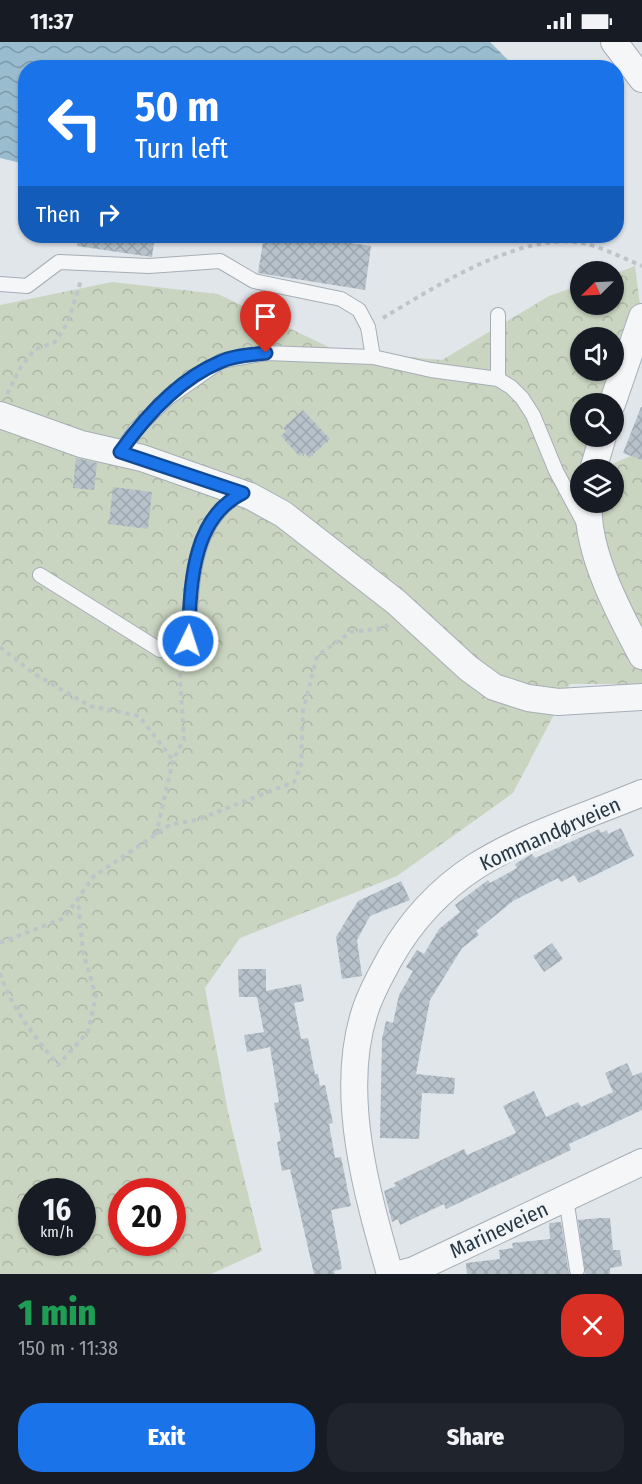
<!DOCTYPE html>
<html lang="en">
<head>
<meta charset="utf-8">
<style>
  body { margin:0; font-family:"Fira Sans Condensed",sans-serif; background:#20242c; color:#f1f3f6; height:100vh; display:flex; flex-direction:column; font-size:22px; white-space:nowrap }
  * { box-sizing:border-box; margin:0 }
  p { font-size:20px; color:#9ea1a6 }
  .icon { flex:none; width:33px; height:33px; fill:none; stroke:currentColor; stroke-width:2; stroke-linecap:round; stroke-linejoin:round }
  .map { position:relative; height:1232px; overflow:hidden }
  .drawer { display:flex; flex-direction:column; background:#171b24; flex:1 }
  .drawer>* { flex:none }
  .banner { position:absolute; left:18px; top:18px; width:606px; height:183px; border-radius:24px; box-shadow:0 2px 4px #0004; background:#1a73e8; color:#fff; overflow:hidden }
  .needle { width:39px; rotate:246deg }
  .fabs { position:absolute; left:570px; top:219px; display:grid; gap:12px }
  .fabs a { display:grid; place-items:center; width:54px; height:54px; border-radius:50%; background:#171b24; box-shadow:0 2px 4px #0004; font-size:30px }
  .speed { position:absolute; left:18px; top:1136px; display:flex; gap:12px; font-size:30px; font-weight:700; text-align:center }
  .speed>* { display:grid; place-content:center; width:78px; height:78px; border-radius:50%; background:#171b24; box-shadow:0 2px 4px #0004; line-height:1 }
  .speed small { font-size:15px; font-weight:400 }
  .speed .limit { border:9px solid #d22; background:#fff; color:#111 }
  .pin { position:absolute; display:grid; place-items:center; width:51px; height:51px; color:#fff; margin:-62px -26px; border-radius:50% 50% 50% 0; rotate:-45deg; box-shadow:0 0 6px #0007 }
  .pin .icon { rotate:45deg }
  .me { position:absolute; width:66px; margin:-33px; rotate:4deg; stroke-linejoin:round; filter:drop-shadow(0 0 4px #0008) }
  .turn { display:flex; align-items:center; gap:21px; height:126px; padding:0 18px; font-size:27px }
  .turn .icon { width:78px; height:78px; stroke-width:2.5 }
  .turn b { display:block; font-size:42px; line-height:51px }
  .then { display:flex; align-items:center; height:57px; padding:0 18px; background:#0003; gap:12px; font-size:22px }
  .round { display:grid; place-items:center; flex:none; width:63px; height:63px; border-radius:24px; background:#20242c }
  .overview { display:flex; align-items:center; justify-content:space-between; height:102px; padding:0 18px }
  h1 { font-size:36px; font-weight:800; line-height:45px; color:#1e9e55 }
  .action { display:flex; gap:12px; margin-top:auto; padding:12px 18px }
  .action a { flex:1; height:69px; border-radius:24px; background:#1a73e8; color:#fff; font-size:24px; font-weight:800; line-height:69px; text-align:center }
  .action a+a { background:#20242c; color:#f1f3f6 }
  .status { display:flex; justify-content:space-between; align-items:center; height:42px; padding:0 30px; background:#171b24; direction:ltr }
  .status svg { height:16px; fill:currentColor }
  .map>svg:first-child { display:block }
</style>
</head>
<body>
<div class="status"><b>11:37</b><svg viewBox="0 0 49 12"><path d="M0 12V9h3v3zM5 12V6h3v6zM10 12V3h3v9zM15 12V0h3v12zM26 1h20v11H26zM47 4h2v5h-2z"/></svg></div>
<div class="map">
<svg width="642" height="1232" viewBox="0 0 642 1232">
  <defs>
    <pattern id="forest-crowns" width="20" height="18" patternUnits="userSpaceOnUse" patternTransform="scale(1.5)"><rect width="20" height="18" fill="#cad5c1"/><path d="M2 6a3 3 0 1 1 6 0M12 15a3 3 0 1 1 6 0" fill="none" stroke="#aeb7a7"/></pattern>
    <pattern id="water-waves" width="16" height="10" patternUnits="userSpaceOnUse" patternTransform="scale(1.5)"><rect width="16" height="10" fill="#99bcce"/><path d="M0 5q4-4 8 0t8 0" fill="none" stroke="#7d9aa9"/></pattern>
    <pattern id="building-cross-hatch" width="8" height="8" patternUnits="userSpaceOnUse" patternTransform="scale(1.5)"><rect width="8" height="8" fill="#b7c1c9"/><path d="M0 0l8 8M0 8l8-8" fill="none" stroke="#9da6ae"/></pattern>
  </defs>
  <rect width="100%" height="100%" fill="#e1e6eb"/>
  <!-- forest -->
  <path fill="url(#forest-crowns)" fill-rule="evenodd" d="M635,224l7,55 -35,82 -27,1v32l13,1 19,27 30,-13v233h-72l-57,109 -116,83 -157,62 -35,50 23,124 34,139 -51,23h-211v-969l112,-23 106,12 119,57 105,9 107,-64 31,-11v19h34v-30zM580,296h34v32h-34zM580,428h34v32h-34zM32,1149h50v51h-50zM122,1149h50v51h-50z"/>
  <!-- water -->
  <path fill="url(#water-waves)" d="M0,0h490l25,25 -489,1 -1,96 -25,-6z"/>
  <!-- building -->
  <path fill="url(#building-cross-hatch)" d="M78,194h77l-3,21 -75,-11z
    M264,194h36l71,10 -6,44 -107,-17z
    M641,365h1v53l-19,-7z
    M303,368l27,29 -21,19 -5,-6 -5,4 -18,-20 5,-5 -3,-3z
    M76,416l21,5 -3,27 -21,-2z
    M113,445l39,5 -4,37 -39,-5z
    M621,786l13,28 -55,27 -5,-8 -13,7 -3,-4 -45,23 -37,30 3,4 -17,13 -32,52 -14,74 39,4 -1,16 -32,-1 -3,46 -39,-1 2,-99 4,-18 7,2 6,-28 14,-24 -7,-4 11,-17 7,4 15,-25 21,-17 -5,-7 33,-25 2,3 27,-15 -2,-4 17,-10 3,4 64,-29 2,4 6,-3 1,4z
    M401,839l9,19 -40,16 -13,24 5,36 -20,3 -6,-42 22,-36z
    M552,901l11,16 -19,13 -11,-16z
    M238,927h28v22l35,-7 3,17 -10,2 7,36 7,-1 7,36h3l2,12 5,-1 8,38 -4,1 6,34 6,-1 10,49 -20,4 11,59 -8,2 1,3h-21l-24,-105 -8,2 -5,-29 4,-1 -7,-38 5,-1 -9,-55 -23,5 -3,-17 20,-3 -7,-35h-18z
    M627,1021l6,13 9,-4v38l-73,34 2,6 -125,59 -2,-5 -44,21 -2,-6 -6,3 -8,-31 12,-5 -2,-3 70,-34 3,6 49,-22 -13,-27 31,-15 12,26 32,-15 3,5 32,-15 -8,-19z
    M600,1176h10l3,32h7l2,16 -12,2v6h-25l-7,-54z
    M561,1180l8,52h-102l-1,-11 34,-4 -1,-9 14,-2 -1,-5 38,-4 -1,-16z"/>
  <g fill="none" stroke-linecap="round" stroke-linejoin="round">
    <defs>
      <path id="lane" d="M0,242l27,2 32,-24 90,4 71,-5 34,20 87,18 18,11 9,17 5,30
        M498,337v-64
        M120,410l16,-23 32,-31 53,-37 45,-8 107,4 58,13 67,9 13,8 11,11 11,17 23,56 29,54
        M40,533l120,75 28,-9c4,-50 1,-121 55,-148
        M566,1156l11,72"/>
      <path id="street" d="M614,0l28,37
        M612,362l30,-87
        M0,373l81,29 61,14 108,38 33,18 113,88 72,66 26,19 34,11 30,4 84,-5
        M593,428l10,-34
        M589,460c-4,48 31,113 53,154
        M390,1232c-23,-80 -52,-181 -25,-263 6,-19 16,-36 25,-53 22,-39 49,-68 86,-92 51,-32 111,-50 166,-73
        M399,1232l15,-4 228,-108"/>
    </defs>
    <!-- lane casing -->
    <use href="#lane" stroke="#a5aeb6" stroke-width="16"/>
    <!-- street casing -->
    <use href="#street" stroke="#a5aeb6" stroke-width="28"/>
    <!-- path -->
    <path stroke="#bfc4c9" stroke-width="4" stroke-dasharray="4.5 4.5" stroke-linecap="butt" d="M383,276c52,-31 136,-86 199,-75 20,4 41,15 60,23
      M7,352l12,-24 15,-20 21,-8 13,-20 13,-42
      M0,605l33,26 57,33 49,10 34,44
      M156,793l17,-75 11,-21 -4,-62 4,-18
      M0,901l64,-25 30,-42 76,-51 29,-6 95,-37 7,-17 2,-54 14,-55 34,-24 32,-4 5,-3
      M0,931c11,35 35,64 58,92l30,-33 8,-36 -13,-44 -5,-52"/>
    <!-- lane -->
    <use href="#lane" stroke="#f4f6f8" stroke-width="14"/>
    <!-- street -->
    <use href="#street" stroke="#f4f6f8" stroke-width="26"/>
  </g>
  <g fill="none" stroke-linecap="round" stroke-linejoin="round">
    <defs>
      <path id="route" d="M188,599c3,-50 1,-122 55,-148l-123,-41c25,-35 59,-73 100,-90 14,-7 31,-7 46,-9"/>
    </defs>
    <!-- route casing -->
    <use href="#route" stroke="#114b97" stroke-width="15"/>
    <!-- route -->
    <use href="#route" stroke="#1a73e8" stroke-width="10"/>
  </g>
  <g text-anchor="middle" dominant-baseline="central" stroke-width="6" stroke-linejoin="round" paint-order="stroke">
    <!-- street labels -->
    <g font-size="21" fill="#273744" stroke="#f1f5f8">
      <text transform="translate(550 792) rotate(-24)">Kommandørveien</text>
      <text transform="translate(499 1188) rotate(-25)">Marineveien</text>
    </g>
  </g>
</svg>
<div class="fabs">
<a><svg class="needle" viewBox="-14 -14 28 28"><path d="M0-13l5 13h-10z" fill="#e53935"/><path d="M0 13l5-13h-10z" fill="#9ea1a6"/></svg></a>
<a><svg class="icon" aria-label="sound" viewBox="0 0 24 24"><path d="M4 9h4l5-4v14l-5-4H4zM17 9q2 3 0 6"/></svg></a>
<a><svg class="icon" aria-label="search" viewBox="0 0 24 24"><circle cx="10" cy="10" r="6"/><path d="M15 15l6 6"/></svg></a>
<a><svg class="icon" aria-label="layers" viewBox="0 0 24 24"><path d="M12 4l9 5-9 5-9-5zM3 14l9 5 9-5"/></svg></a>
</div>
<div class="speed"><div>16<small>km/h</small></div><div class="limit">20</div></div>
<div class="pin" style="left:266px;top:311px;background:#d93025"><svg class="icon" aria-label="arrive" viewBox="0 0 24 24"><path d="M6 21V4h12l-3 4 3 4H6"/></svg></div>
<svg class="me" style="left:188px;top:599px" viewBox="-20 -20 40 40"><circle r="17" fill="#1a73e8" stroke="#fff" stroke-width="3"/><path d="M0-11L8 9 0 5-8 9z" fill="#fff"/></svg>
<div class="banner">
<div class="turn"><svg class="icon" aria-label="left" viewBox="0 0 24 24"><path d="M17 20v-9H6M10 6l-5 5 5 5"/></svg><div><b>50 m</b>Turn left</div></div>
<div class="then">Then<svg class="icon" aria-label="right" viewBox="0 0 24 24"><path d="M7 20v-9h11M14 6l5 5-5 5"/></svg></div>
</div>
</div>
<section class="drawer">
<div class="overview"><div><h1>1 min</h1><p>150 m · 11:38</p></div><a class="round" style="background:#d93025;color:#fff"><svg class="icon" aria-label="close" viewBox="0 0 24 24"><path d="M6 6l12 12M18 6L6 18"/></svg></a></div>
<div class="action"><a>Exit</a><a>Share</a></div>
</section>
</body>
</html>
